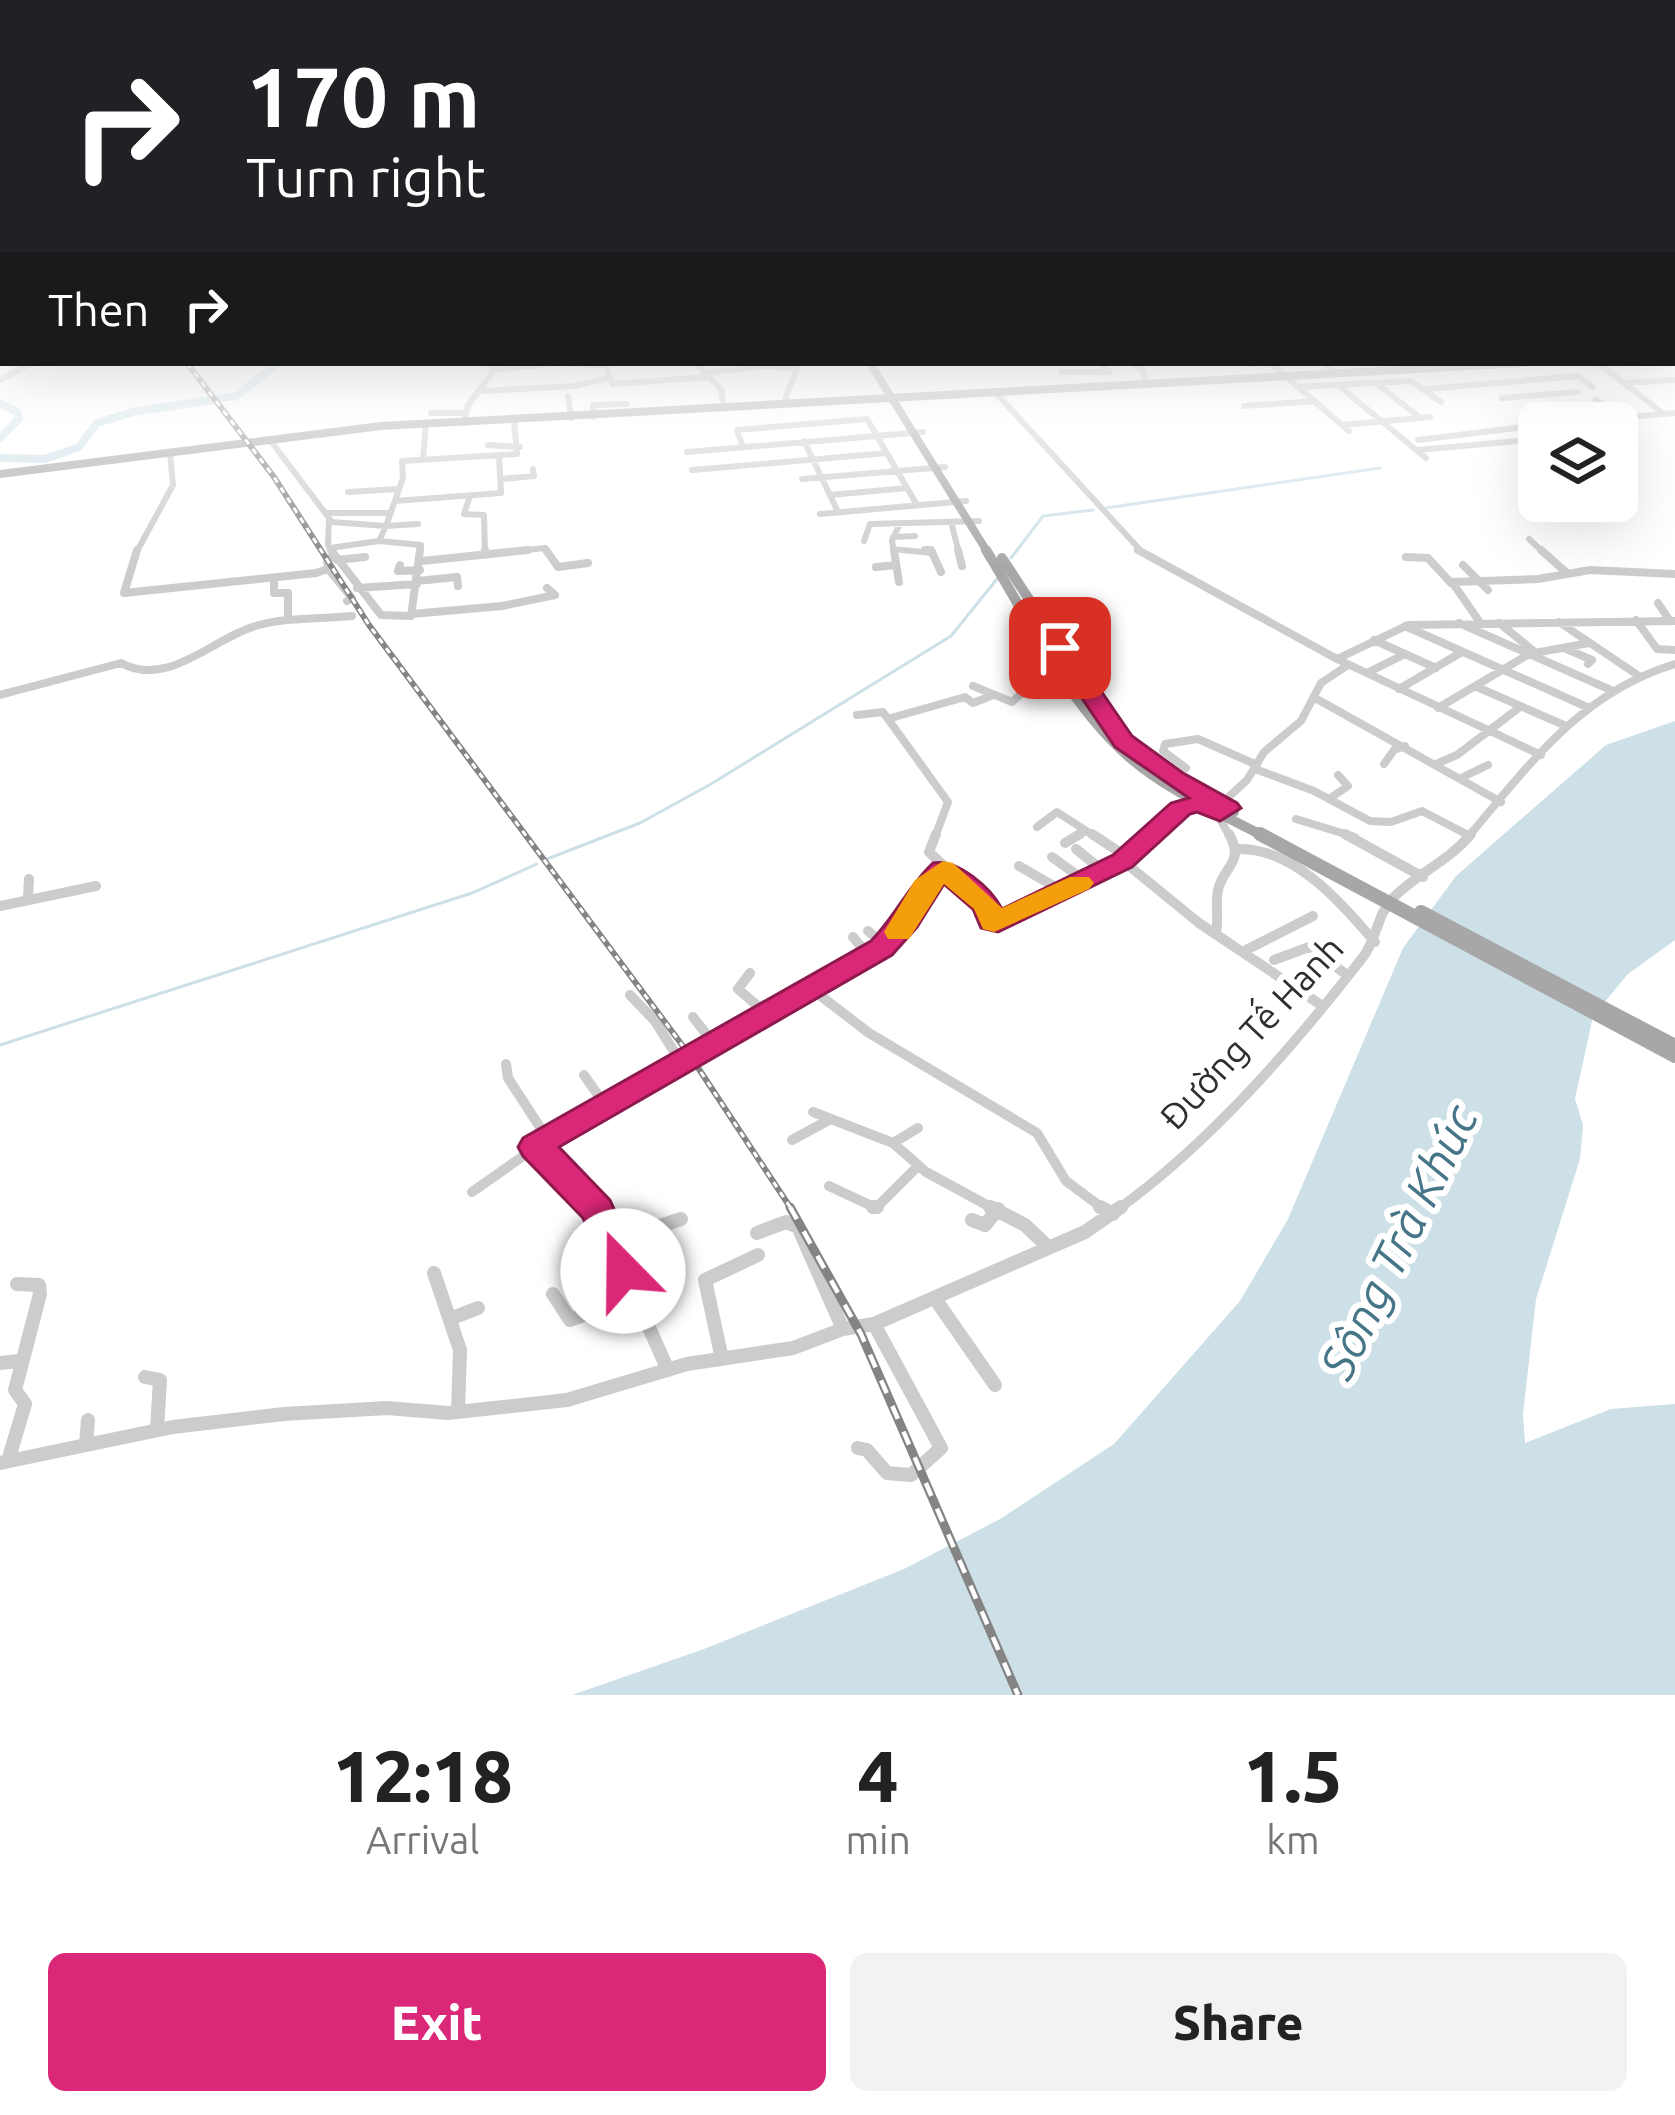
<!DOCTYPE html>
<html lang="en">
<head>
<meta charset="utf-8">
<style>
  body { margin:0; font-family:Ubuntu,sans-serif; background:#f2f2f2; color:#222; height:100vh; display:flex; flex-direction:column; font-size:45px; white-space:nowrap }
  * { box-sizing:border-box; margin:0 }
  p { font-size:39px; color:#767676 }
  .icon { flex:none; width:66px; height:66px; fill:none; stroke:currentColor; stroke-width:2; stroke-linecap:round; stroke-linejoin:round }
  .map { position:relative; height:1695px; overflow:hidden }
  .details { display:flex; flex-direction:column; background:#fff; flex:1 }
  .details>* { flex:none }
  .banner { position:absolute; left:0px; top:0px; width:1677px; height:366px; box-shadow:0 12px 48px #0002; background:#202124; color:#fff; overflow:hidden }
  .buttons { position:absolute; left:1518px; top:402px; display:grid; gap:24px }
  .buttons a { display:grid; place-items:center; width:120px; height:120px; border-radius:18px; background:#fff; box-shadow:0 12px 48px #0002; font-size:60px }
  .pin { position:absolute; display:grid; place-items:center; width:102px; height:102px; color:#fff; margin:-51px; border-radius:24px; box-shadow:0 6px 18px #0006 }
  .me { position:absolute; width:132px; margin:-66px; rotate:338deg; stroke-linejoin:round; filter:drop-shadow(0 0 9px #0008) }
  .turn { display:flex; align-items:center; gap:42px; height:252px; padding:0 48px; font-size:54px }
  .turn .icon { width:156px; height:156px; stroke-width:2.5 }
  .turn b { display:block; font-size:84px; line-height:102px }
  .then { display:flex; align-items:center; height:114px; padding:0 48px; background:#0003; gap:24px; font-size:45px }
  .eta { display:flex; justify-content:space-evenly; align-items:center; height:204px; text-align:center }
  .eta b { font-size:72px; font-weight:800; line-height:84px }
  .button { display:flex; gap:24px; margin-top:auto; padding:24px 48px }
  .button a { flex:1; height:138px; border-radius:18px; background:#db2777; color:#fff; font-size:48px; font-weight:800; line-height:138px; text-align:center }
  .button a+a { background:#f2f2f2; color:#222 }
  .map>svg:first-child { display:block }
</style>
</head>
<body>
<div class="map">
<svg width="1675" height="1695" viewBox="0 0 1675 1695">
  <rect width="100%" height="100%" fill="#fff"/>
  <!-- water -->
  <path fill="#cde0e8" d="M1675,721v219l-47,34 -35,42 -18,83 8,26 -3,34 -44,140 -13,115 2,29 86,-34 64,-5v291h-1103l132,-46 200,-80 96,-50 114,-75 126,-143 48,-82 115,-271 53,-72 150,-131z"/>
  <g fill="none" stroke-linecap="round" stroke-linejoin="round">
    <!-- stream -->
    <path stroke="#cde0e8" stroke-width="3" d="M1106,508l274,-40
      M1011,558l32,-42 50,-6
      M547,859l93,-36 71,-39 240,-148 46,-57
      M0,1045l472,-152 65,-29"/>
    <!-- river -->
    <path stroke="#cde0e8" stroke-width="8" d="M0,403l17,9 2,7 -19,19
      M0,458l45,1 34,-12 18,-24 36,-11 103,-16 43,-33"/>
    <!-- minor-far3 -->
    <path stroke="#ccc" stroke-width="6" d="M605,363l7,21 97,-7
      M695,363l26,26 3,20
      M1132,363l11,7 3,14
      M1270,363l79,68
      M1324,363l12,10
      M1598,363l62,48
      M1249,364l12,-1
      M491,370l69,-7 44,3
      M1061,372h49l-11,-9
      M703,373l64,-7 30,3
      M0,380l32,-17
      M1376,383l43,34
      M1625,383l49,-3
      M1338,385l88,73
      M1298,387l113,-6 30,21
      M1425,389l153,-13 15,11
      M483,391l91,-5 34,-8
      M996,393l147,160
      M568,396l3,22
      M1502,398l75,-6
      M1596,400l21,14
      M783,405l14,-37
      M1244,406l71,-5
      M431,413h34
      M593,417v-12l33,-1
      M464,423l4,-18 25,-33 -6,-9
      M1555,423l120,-10
      M1342,425l88,-8
      M270,440l62,82 54,4 -7,15 42,4 -1,8
      M1418,440l121,-15
      M804,441l34,71
      M488,445l32,2
      M743,447l-6,-17 130,-11 50,86
      M1417,450l122,-11
      M687,452l236,-20
      M423,458l3,-34
      M692,470l195,-17
      M501,479l33,-3 -1,-7
      M802,479l143,-12
      M348,492l50,-3
      M830,495l77,-7
      M470,496l-6,18 20,1 1,38
      M395,501l106,-8 -2,-38
      M326,513h65
      M820,514l146,-13
      M329,519l-1,26 5,8
      M951,522l8,31
      M418,524l-32,2 17,-48 -1,-17 115,-7 -3,-33
      M893,537l22,-1
      M1529,539l15,14
      M864,541l6,-17 109,-3
      M330,548l49,-7
      M893,549l39,4
      M136,553l37,-68 -3,-32
      M499,553l46,-5 3,5
      M894,553l-2,-13 8,-16"/>
    <!-- minor-far2 -->
    <path stroke="#ccc" stroke-width="8" d="M137,550l-13,43 192,-20 12,-4 -1,-10 7,-3
      M331,550l50,65 30,1 9,-66
      M485,550v5
      M546,550l12,17 30,-4
      M894,550l5,32
      M925,550h6l10,22
      M958,550l4,16
      M1138,550l199,109 204,96
      M1541,550l26,23
      M1406,557l22,1 23,25
      M337,560l28,-3
      M422,561l106,-11
      M400,565l-2,6 22,-1
      M1463,565l25,25
      M876,567l20,-2
      M328,569l24,29 -5,3
      M274,578v15h14v26
      M417,581l40,-4 1,9
      M357,588l60,-4
      M1658,603l12,18
      M412,614l90,-8 53,-11 -8,-7
      M1636,620l21,29 18,1
      M1479,621l-27,-39 86,-3 52,-9 85,4
      M1559,622l80,54
      M1459,623l154,68
      M1499,623l36,29
      M1405,626l182,81
      M1374,640l62,28
      M1564,648l28,12 -4,4
      M1337,659l71,-34 267,-4
      M1367,673l38,-19
      M973,686l39,16 45,-40
      M1477,687l89,39
      M1399,689l63,-37
      M0,695l121,-32c48,26 92,-26 138,-38 29,-8 63,-6 93,-9
      M1315,698l186,104
      M1438,708l91,-54 60,-11
      M857,715l26,-3 65,90 -13,35
      M891,718l74,-21 8,6 18,-7
      M1384,764l10,-14 11,-4
      M1436,764l21,-9 63,-48
      M1186,768l-23,-17 2,-7 33,-5 59,26
      M1255,769l59,22 56,30 21,1 31,-11 48,25
      M1463,777l25,-12
      M1329,799l19,-13 -10,-11
      M1221,804l26,-24 17,-28 37,-31 20,-38 27,-18
      M1224,811l-4,8 10,18
      M1296,819l59,18
      M1037,827l20,-15 39,25
      M1075,837l11,-6
      M1148,837l32,-29 21,-5
      M1468,837c61,-72 113,-145 207,-173"/>
    <!-- minor-far1 -->
    <path stroke="#ccc" stroke-width="10" d="M936,834l-7,18 57,53 8,18 129,-62 29,-27
      M1092,834l35,23
      M1345,834l78,43
      M1065,843l15,-9
      M1076,849l27,22
      M1237,849c57,-2 103,53 138,93
      M1052,857l32,23
      M1123,861l76,62 122,82
      M1019,866l45,26
      M28,897l1,-18
      M0,906l96,-20
      M868,931l17,14
      M1216,932c3,-14 -1,-29 2,-42 6,-25 27,-27 11,-56
      M853,937l16,19
      M1242,952l71,-36
      M1274,960l35,-13 38,28
      M750,973l-12,16 30,26
      M813,990l56,43 168,100 29,48 39,29
      M693,1017l17,22 8,2 93,-47 69,-43 22,-22 41,-60
      M679,1062l37,-20
      M506,1064l2,14 39,60
      M584,1075l21,30
      M813,1112l80,31 33,29 70,38
      M792,1140l37,-20
      M893,1143l25,-15
      M829,1186l47,22 42,-42
      M472,1192l64,-45
      M598,1210l-62,-63 144,-86 -25,-40 -25,-26
      M1117,1210c93,-67 176,-163 246,-253 14,-18 14,-42 29,-58 24,-25 56,-37 79,-65"/>
    <!-- minor -->
    <path stroke="#ccc" stroke-width="14" d="M595,1207l73,163
      M873,1207h4
      M990,1207l35,18 24,23
      M1100,1207l13,7
      M972,1220l13,5 13,-16
      M757,1233l29,-11 12,5 45,102
      M615,1241l66,-22
      M434,1273l26,77 -2,61
      M553,1294l17,26 63,-23
      M936,1300l59,85
      M452,1318l26,-10
      M722,1359l-17,-79 53,-25
      M0,1363l19,-2
      M145,1377l15,3 -3,50
      M86,1444l2,-24
      M858,1448l9,2 20,23 24,2 30,-27 -67,-124
      M8,1461l17,-57 -10,-14 25,-96 -1,-9 -22,-1
      M0,1463l173,-36 111,-13 103,-6 61,5 119,-13 120,-36 106,-16 50,-19 31,-5 211,-92 36,-25"/>
    <!-- major-far2 -->
    <path stroke="#a7a7a7" stroke-width="8" d="M870,363l118,190
      M0,474l381,-48 1143,-63"/>
    <!-- major-far1 -->
    <path stroke="#a7a7a7" stroke-width="10" d="M986,550c43,69 81,153 143,207 39,34 91,56 136,80
      M1002,558l115,176 37,32 80,46"/>
    <!-- major -->
    <path stroke="#a7a7a7" stroke-width="14" d="M1260,834l415,222
      M1421,912l254,134"/>
    <defs>
      <path id="rail-far1" d="M187,363l87,114 95,148 322,432 101,153"/>
      <path id="rail" d="M790,1207l71,127 157,361"/>
    </defs>
    <!-- rail-far1 casing -->
    <use href="#rail-far1" stroke="#848484" stroke-width="6"/>
    <!-- rail casing -->
    <use href="#rail" stroke="#848484" stroke-width="9"/>
    <!-- rail-far1 -->
    <use href="#rail-far1" stroke="#fff" stroke-width="3" stroke-dasharray="6" stroke-linecap="butt"/>
    <!-- rail -->
    <use href="#rail" stroke="#fff" stroke-width="4.5" stroke-dasharray="14" stroke-linecap="butt"/>
  </g>
  <!-- sky -->
  <linearGradient id="sky" x2="0" y2="1"><stop stop-color="#9dc6e8"/><stop offset="0.58" stop-color="#fff"/><stop offset="1" stop-color="#fff" stop-opacity="0"/></linearGradient>
  <rect width="1675" height="571" fill="url(#sky)"/>
  <!-- route -->
  <path fill="#db2777" stroke="#8e194d" stroke-width="3" d="M1060,641l8,2 64,93 51,37 54,30 4,5 -21,13 -23,-9 -7,2 -58,53 -134,65 -17,-4 -8,-19 -29,-25 -27,43 -25,28 -333,192 51,53 32,71 -6,11 -13,4 -13,-4 -27,-64 -60,-62 -5,-9 5,-9 348,-197c24,-24 37,-55 62,-78 24,-5 58,25 69,46l111,-54 58,-52 18,-5 -74,-51 -67,-99z"/>
  <!-- slow -->
  <path fill="#f59e0b" d="M943,861l10,2 49,45 68,-31h19l5,6 -5,6 -95,43 -11,-3 -9,-20 -30,-25 -35,55h-21l-4,-7 31,-52z"/>
  <g text-anchor="middle" dominant-baseline="central" stroke-width="12" stroke-linejoin="round" paint-order="stroke">
    <!-- street labels -->
    <g font-size="36" fill="#2f2f2f" stroke="#fff">
      <text transform="translate(1251 1032) rotate(-47)">Đường Tế Hanh</text>
    </g>
    <!-- near-water labels -->
    <g font-size="48" font-style="italic" fill="#467588" stroke="#fff">
      <text transform="translate(1398 1241) rotate(-64)">Sông Trà Khúc</text>
    </g>
  </g>
</svg>
<div class="buttons">
<a><svg class="icon" aria-label="layers" viewBox="0 0 24 24"><path d="M12 4l9 5-9 5-9-5zM3 14l9 5 9-5"/></svg></a>
</div>
<div class="pin" style="left:1060px;top:648px;background:#d93025"><svg class="icon" aria-label="arrive" viewBox="0 0 24 24"><path d="M6 21V4h12l-3 4 3 4H6"/></svg></div>
<svg class="me" style="left:623px;top:1271px" viewBox="-20 -20 40 40"><circle r="19" fill="#fff"/><path d="M0-13L10 11 0 6-10 11z" fill="#db2777"/></svg>
<div class="banner">
<div class="turn"><svg class="icon" aria-label="right" viewBox="0 0 24 24"><path d="M7 20v-9h11M14 6l5 5-5 5"/></svg><div><b>170 m</b>Turn right</div></div>
<div class="then">Then<svg class="icon" aria-label="right" viewBox="0 0 24 24"><path d="M7 20v-9h11M14 6l5 5-5 5"/></svg></div>
</div>
</div>
<section class="details">
<div class="eta">
<div><b>12:18</b><p>Arrival</p></div>
<div><b>4</b><p>min</p></div>
<div><b>1.5</b><p>km</p></div>
</div>
<div class="button"><a>Exit</a><a>Share</a></div>
</section>
</body>
</html>
